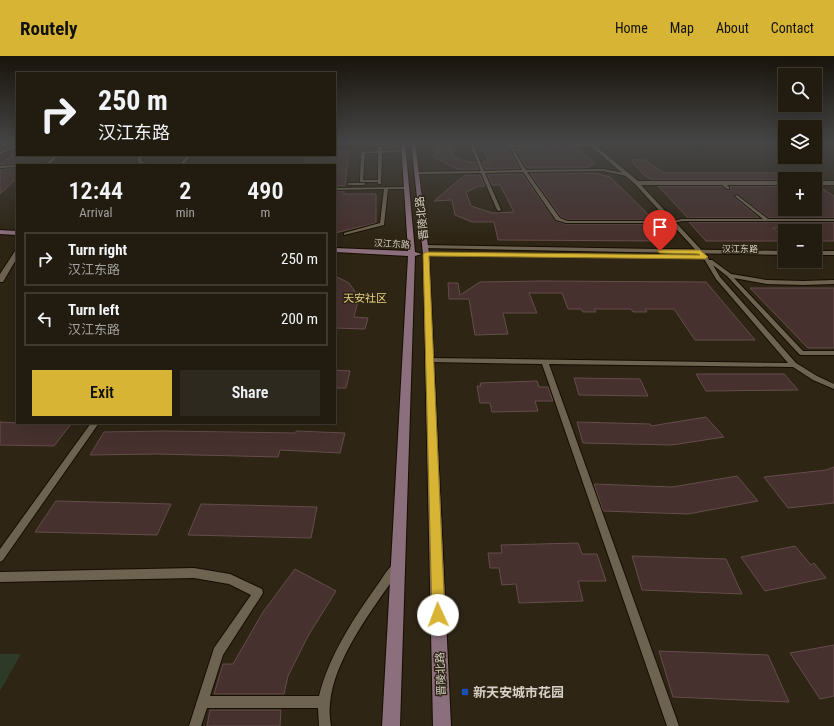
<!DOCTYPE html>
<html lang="en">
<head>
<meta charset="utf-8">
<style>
  body { margin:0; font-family:"Roboto Condensed","Noto Sans SC",sans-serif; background:#2e291e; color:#f1f3f6; height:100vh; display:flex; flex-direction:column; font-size:15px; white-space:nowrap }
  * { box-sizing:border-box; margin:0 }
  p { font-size:13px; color:#a2a19f }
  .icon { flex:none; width:22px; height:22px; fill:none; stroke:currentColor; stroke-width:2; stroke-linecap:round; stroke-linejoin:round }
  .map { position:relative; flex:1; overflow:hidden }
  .side { position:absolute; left:16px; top:108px; width:320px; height:260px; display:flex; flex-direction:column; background:#221c10; border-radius:0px; box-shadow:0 4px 16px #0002,0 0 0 1px #3f3a30 }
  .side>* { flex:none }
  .hud { position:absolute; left:16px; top:16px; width:320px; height:84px; border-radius:0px; box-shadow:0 4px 16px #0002,0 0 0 1px #3f3a30; background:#221c10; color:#f1f3f6; overflow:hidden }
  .buttons { position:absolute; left:778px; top:12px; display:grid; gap:8px }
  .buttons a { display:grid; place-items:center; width:44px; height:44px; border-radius:0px; background:#221c10; box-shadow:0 4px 16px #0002,0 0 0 1px #3f3a30; font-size:20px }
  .pin { position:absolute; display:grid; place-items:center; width:34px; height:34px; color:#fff; margin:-41px -17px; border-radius:50% 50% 50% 0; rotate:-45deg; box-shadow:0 0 4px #0007 }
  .pin .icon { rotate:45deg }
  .me { position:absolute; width:44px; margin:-22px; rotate:358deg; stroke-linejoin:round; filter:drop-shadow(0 0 3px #0008) }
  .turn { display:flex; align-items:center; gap:14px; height:84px; padding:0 16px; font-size:18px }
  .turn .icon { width:52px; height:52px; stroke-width:2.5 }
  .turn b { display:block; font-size:28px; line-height:34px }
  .eta { display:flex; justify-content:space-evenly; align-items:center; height:68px; text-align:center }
  .eta b { font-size:24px; font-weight:600; line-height:28px }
  .action { display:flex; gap:8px; margin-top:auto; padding:8px 16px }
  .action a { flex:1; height:46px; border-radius:0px; background:#d7b434; color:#111; font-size:16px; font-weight:600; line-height:46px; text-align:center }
  .action a+a { background:#2e291e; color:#f1f3f6 }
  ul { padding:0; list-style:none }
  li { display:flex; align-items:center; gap:12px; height:54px; margin:0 8px 6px; padding:0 8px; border:2px solid #3f3a30; border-radius:0px }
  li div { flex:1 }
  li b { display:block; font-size:15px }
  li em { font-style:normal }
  header { display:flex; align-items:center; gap:24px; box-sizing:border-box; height:56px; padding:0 20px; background:#d7b434; color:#111 }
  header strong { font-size:19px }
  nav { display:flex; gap:22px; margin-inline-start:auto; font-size:14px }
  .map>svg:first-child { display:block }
</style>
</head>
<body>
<header>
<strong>Routely</strong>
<nav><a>Home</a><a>Map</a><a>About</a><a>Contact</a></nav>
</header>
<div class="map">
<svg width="834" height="670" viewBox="0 0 834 670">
  <rect width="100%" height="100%" fill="#2e2515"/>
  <!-- green -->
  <path fill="#2c3a27" d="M0,598h21l-21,37z"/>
  <!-- water -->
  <path fill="#000f16" d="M677,86h35l2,3c-9,7 -27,3 -37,-3z"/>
  <!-- building -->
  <path fill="#46312e" stroke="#644d4b" d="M436,86h13l5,15 15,5h7l3,8h-20l-26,-13 2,-6 4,2z
    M479,86h27l14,27h-35l-3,-7h7z
    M515,92h63l17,15 -8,5h-60z
    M335,95h14l-4,35h-10v-21h-31l3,-10h28z
    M17,96v3l34,1 -5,6 -8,2h-38z
    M631,104h14l19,13h121v7h-133l-8,-5z
    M17,112v10l-17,16v-25z
    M530,117h65l15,4 44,43h-87l-6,-3z
    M487,118h35l34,47 10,3h93l3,3h5l7,9 -9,5 -167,-1 -4,-18h-22l-17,-7 -3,-15 -18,1 31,-26h15l5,11h-6l-13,6 5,14 22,7 21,-1 -14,-27h-8z
    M658,130h64l5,4h3v-4h55v23h30v-20h8l11,7v22h-65l-33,-24 -2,3 25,21h-71z
    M335,135h9v3h32v29l-41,10z
    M689,166h145v19h-19v-13h-42l12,10v3h-79z
    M335,220l14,7 7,10h4l-6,24 14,1 -3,11 -30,-1z
    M541,225l165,1 49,58h-60l-21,-31h-29l2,3h-14l-2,-3h-37l2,3h-13l-2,-3h-13l-6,-16h-33l8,20h-34l5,21 -33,1 -6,-36h-20l-1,-16h10l2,12 20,-13z
    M750,232h84v60h-26z
    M335,314l15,1 -4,17h-11z
    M696,318h88l14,16 -92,1z
    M574,322l66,1 8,17 -69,-1z
    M537,325l2,6h9l5,14h-18l3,10 -46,1 -2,-9h-10l-3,-17h4l-1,-3z
    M706,361l18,20 -52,8 -89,-2 -6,-21 73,2 1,2z
    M0,366l17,1 54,1 -17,22 -54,-1z
    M166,375l130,2v-2l49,2 -5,20 -60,-3 -2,7 -121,-3 -67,1 14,-23z
    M834,411v36l-46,5 -24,-31 62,-7z
    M737,420l21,25 -70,13 -85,-3 -9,-27 78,3z
    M56,445l115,3 -14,31 -122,-3z
    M201,448l116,3 -6,31 -123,-3z
    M578,487l4,11h15l9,27h-28l5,20 -64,2 -3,-19 -14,1 -3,-17h-9l-2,-15h14l-1,-8z
    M795,490l16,19 3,-2 12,15 -61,13 -24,-34z
    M632,500l94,3 16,35 -100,-4z
    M295,513l41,22 -28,45 -20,40 -4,18h-70l9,-30h10l30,-52z
    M834,589v51l-14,3 -30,-46z
    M659,595l109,4 21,47 -116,-5z
    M210,654h71l-1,16h-73z"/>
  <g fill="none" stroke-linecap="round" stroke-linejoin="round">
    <defs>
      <path id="service" d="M412,86h7l-6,2z
        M469,86h3l12,29 38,-1 -15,-28h3l1,3 80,-1 1,2 -80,1 14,23 77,-1 25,5 -1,2 -24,-5 -76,1 33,46 7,3h106l9,-2h81l-27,-22 -1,-1 2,-1 31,24h66v2h-152l-9,2h-107l-10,-3 -33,-48 -38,1 16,37 -2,1 -2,-1 -16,-37 -64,1 -2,-1 2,-1 64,-1z
        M17,89v2l-17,7v-2z
        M380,90l2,1v4l22,-1 2,1 -24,2 -1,31h-3v-2h-18l1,-30 17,-1v-4zM365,97h13v27h-15z
        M141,99h4l-4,4 1,2 5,4c-5,0 -8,-1 -10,-6z
        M188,99h4l-9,10h-4z
        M47,107l1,2h-9l1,-1z
        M17,109v2l-17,1v-2z
        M720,125h2l7,6v2h-2l-7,-6z
        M349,127h15l2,1 -2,1h-16v-2z
        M407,131l2,1 -1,1h-20l-4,36 -40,10v-2l36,-10 4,-34 -49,1v-2z
        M703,200h4l2,4h3l19,14 36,6 36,1 31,-1v4l-31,1 -36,-1 -33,-6 69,73h31v4h-33l-2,-1 -72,-78 -14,-11 7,12 76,86 21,13 17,8v5l-21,-9 -20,-13 -244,-3 130,362h-12l-125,-362 -112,-2 -3,-2 3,-2 358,5 -72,-84 -13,-22z
        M91,367h8l-96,137 -3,2v-13z
        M396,507l3,2 2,3 -2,3c-25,36 -66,89 -69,133 -1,8 0,15 1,22h-12l-1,-18h-111l-6,18h-12l25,-78 37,-53 -22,-11 -35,-6 -194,4v-10l194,-4 36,6 32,15 1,4 -40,62 -13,41h109c10,-41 35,-78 59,-112 5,-6 10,-18 18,-21z"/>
      <path id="minor" d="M586,86h5l47,39h147v4h-144l66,71v2h-4l-68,-74z
        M815,125h19v4h-19z"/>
      <path id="tertiary" d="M54,99h5l-9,10h-5z
        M425,189l360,6v4l-362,-7 -1,-1z
        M17,194v8l-14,24h-3v-8l15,-23z
        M815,195h19v4h-19z"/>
      <path id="secondary" d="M401,86h4l10,110 7,2 -7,2 -15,470h-18l26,-470 -73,-4v-4l73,3z
        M411,86h4l14,112 22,472h-18l-10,-472z
        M0,174l17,1v4l-17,-1z"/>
    </defs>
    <!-- service casing -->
    <use href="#service" stroke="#160e01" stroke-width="2"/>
    <!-- minor casing -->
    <use href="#minor" stroke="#160e01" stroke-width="2"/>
    <!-- tertiary casing -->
    <use href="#tertiary" stroke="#160e01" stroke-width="2"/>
    <!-- secondary casing -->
    <use href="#secondary" stroke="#160e01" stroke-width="2"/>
    <!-- service -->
    <use href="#service" fill="#6e6351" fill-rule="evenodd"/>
    <!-- minor -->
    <use href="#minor" fill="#6e6351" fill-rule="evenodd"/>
    <!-- tertiary -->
    <use href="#tertiary" fill="#6e6351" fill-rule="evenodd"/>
    <!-- secondary -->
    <use href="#secondary" fill="#8c6f7c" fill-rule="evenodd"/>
  </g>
  <!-- sky -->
  <linearGradient id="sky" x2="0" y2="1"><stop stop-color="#19140c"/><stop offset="0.48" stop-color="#464646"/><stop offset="1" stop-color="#464646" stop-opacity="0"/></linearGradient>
  <rect width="834" height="180" fill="url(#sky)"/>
  <!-- route -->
  <path fill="#d7b434" stroke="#8c7522" d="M658,194h42l8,7 -3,2 -276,-3 16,359 -2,5 -5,2 -4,-2 -2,-5 -9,-361 3,-2 274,3 -2,-1 -38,-1 -3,-2z"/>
  <!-- markers -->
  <rect fill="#1a4fb4" stroke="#2e2515" stroke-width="1.5" x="461" y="632" width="8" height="8" rx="2"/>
  <g text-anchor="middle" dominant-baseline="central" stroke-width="3" stroke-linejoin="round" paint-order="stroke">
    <!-- far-street labels -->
    <g font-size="9" fill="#d7d1c7" stroke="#2e2515">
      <text transform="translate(392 188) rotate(3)">汉江东路</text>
      <text x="740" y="193">汉江东路</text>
    </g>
    <!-- street labels -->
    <g font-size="11" fill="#d7d1c7" stroke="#2e2515">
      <text transform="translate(422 162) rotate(-96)">晋陵北路</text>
      <text transform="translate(441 618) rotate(-92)">晋陵北路</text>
    </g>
    <!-- far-quarter labels -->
    <g font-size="11" fill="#e8d184" stroke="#2e2515">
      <text x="365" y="242">天安社区</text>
    </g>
    <!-- near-poi labels -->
    <g font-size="13" font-weight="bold" fill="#d7d1c7" stroke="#2e2515" text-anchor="start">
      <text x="473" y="636">新天安城市花园</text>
    </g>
  </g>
</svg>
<div class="buttons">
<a><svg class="icon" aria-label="search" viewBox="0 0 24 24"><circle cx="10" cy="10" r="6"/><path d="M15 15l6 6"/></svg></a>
<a><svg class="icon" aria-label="layers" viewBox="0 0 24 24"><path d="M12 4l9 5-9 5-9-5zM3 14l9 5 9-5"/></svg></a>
<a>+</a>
<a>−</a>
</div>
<div class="pin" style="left:660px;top:195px;background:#d93025"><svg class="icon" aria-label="arrive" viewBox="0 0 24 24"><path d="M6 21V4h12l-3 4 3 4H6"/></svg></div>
<svg class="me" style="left:438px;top:559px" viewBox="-20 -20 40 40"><circle r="19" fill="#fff"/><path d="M0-13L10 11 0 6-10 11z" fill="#d7b434"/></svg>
<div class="hud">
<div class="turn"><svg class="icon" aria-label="right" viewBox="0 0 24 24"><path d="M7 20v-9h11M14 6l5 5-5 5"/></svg><div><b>250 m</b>汉江东路</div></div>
</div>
<section class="side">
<div class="eta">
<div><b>12:44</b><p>Arrival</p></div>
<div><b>2</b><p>min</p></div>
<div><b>490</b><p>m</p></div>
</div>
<ul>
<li><svg class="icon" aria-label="right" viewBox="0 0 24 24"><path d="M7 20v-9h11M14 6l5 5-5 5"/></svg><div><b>Turn right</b><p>汉江东路</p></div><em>250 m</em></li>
<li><svg class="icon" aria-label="left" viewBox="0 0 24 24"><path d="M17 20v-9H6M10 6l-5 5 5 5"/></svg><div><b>Turn left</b><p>汉江东路</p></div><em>200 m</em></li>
</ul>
<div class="action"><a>Exit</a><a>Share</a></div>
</section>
</div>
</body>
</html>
